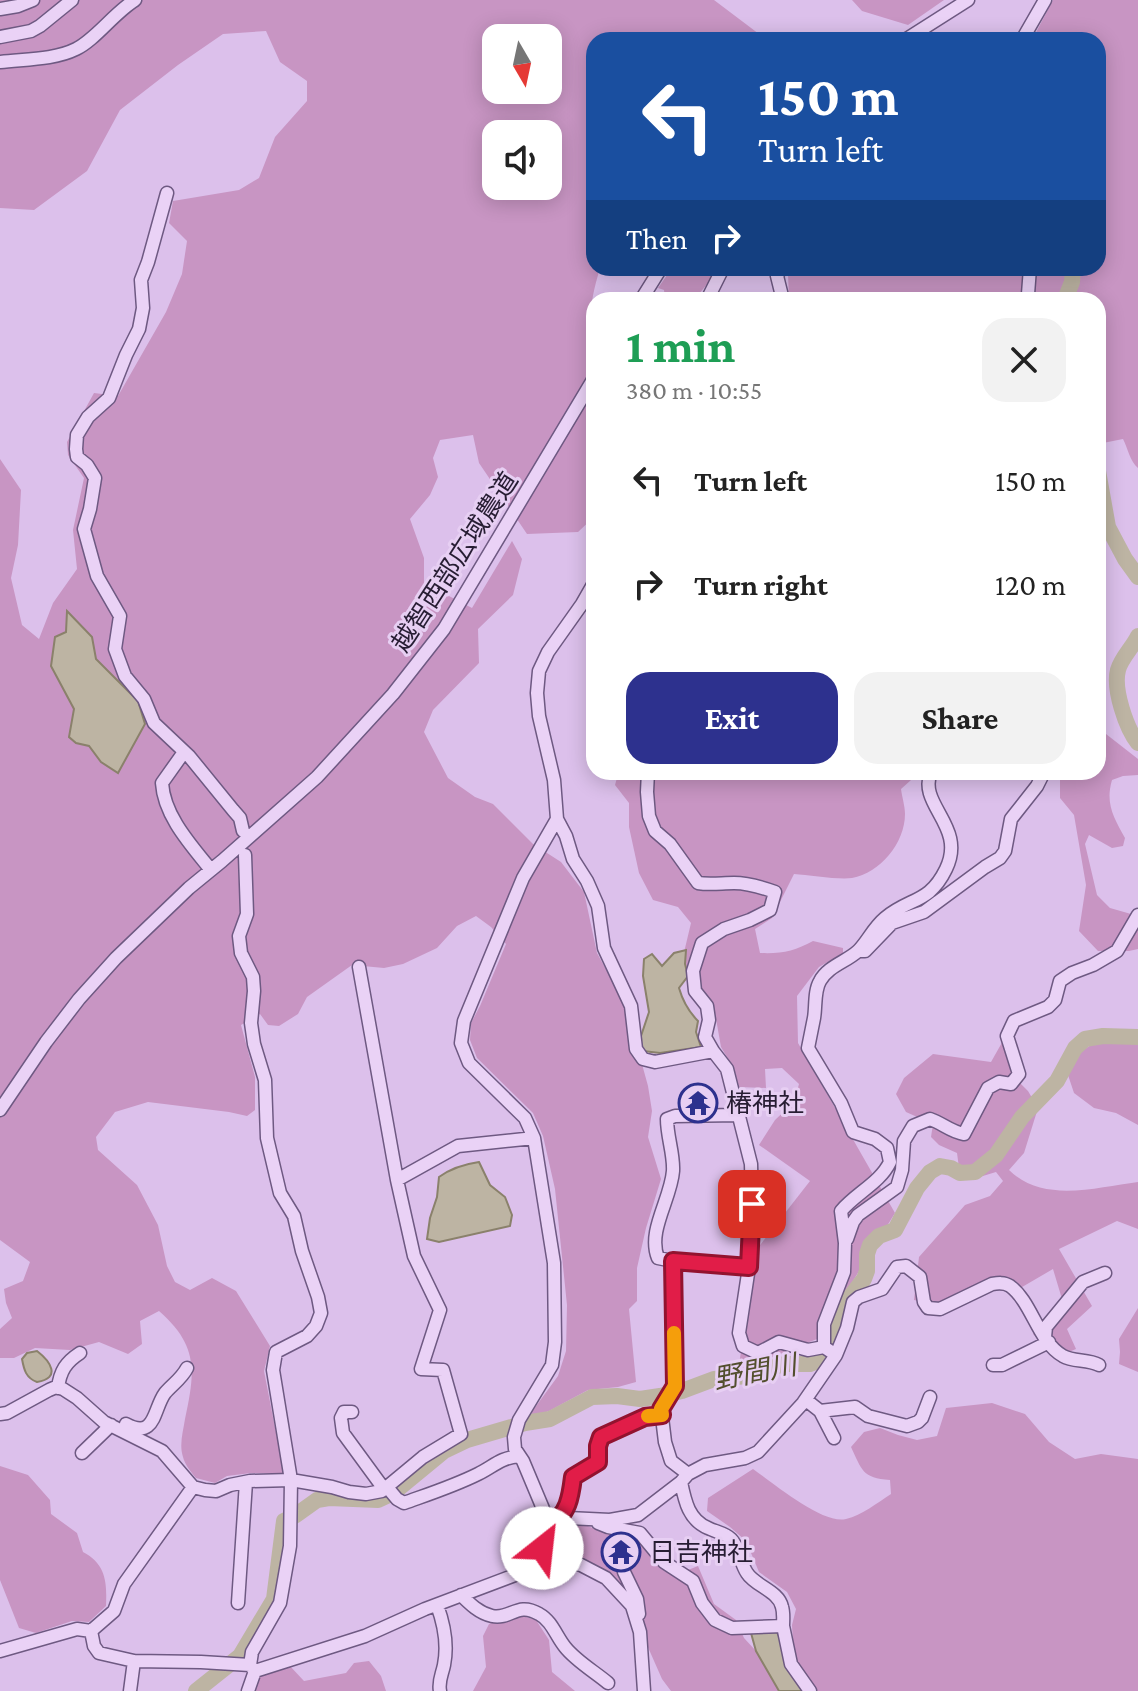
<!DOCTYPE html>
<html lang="en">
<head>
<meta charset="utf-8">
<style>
  body { margin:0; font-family:"Crimson Pro","Noto Sans JP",serif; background:#f2f2f2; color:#222; height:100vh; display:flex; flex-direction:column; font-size:30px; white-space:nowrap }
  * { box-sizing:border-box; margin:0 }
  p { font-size:26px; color:#767676 }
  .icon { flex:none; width:44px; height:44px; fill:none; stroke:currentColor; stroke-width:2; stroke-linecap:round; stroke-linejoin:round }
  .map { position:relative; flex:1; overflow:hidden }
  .side { position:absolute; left:586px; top:292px; width:520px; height:488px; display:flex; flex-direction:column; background:#fff; border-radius:24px; box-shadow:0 4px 20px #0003 }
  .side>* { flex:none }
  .hud { position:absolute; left:586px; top:32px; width:520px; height:244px; border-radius:24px; box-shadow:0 4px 20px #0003; background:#1a4fa0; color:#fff; overflow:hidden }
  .needle { width:52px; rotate:171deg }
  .controls { position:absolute; left:482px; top:24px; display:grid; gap:16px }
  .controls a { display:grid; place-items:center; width:80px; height:80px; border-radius:16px; background:#fff; box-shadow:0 4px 20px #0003; font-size:40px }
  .pin { position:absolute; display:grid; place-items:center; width:68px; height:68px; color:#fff; margin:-34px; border-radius:16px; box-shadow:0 4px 12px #0006 }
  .me { position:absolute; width:88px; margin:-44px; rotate:29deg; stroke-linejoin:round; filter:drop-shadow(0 0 6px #0008) }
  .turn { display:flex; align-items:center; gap:28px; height:168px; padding:0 40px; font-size:36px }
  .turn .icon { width:104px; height:104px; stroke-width:2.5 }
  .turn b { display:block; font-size:56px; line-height:68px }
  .then { display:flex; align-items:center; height:76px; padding:0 40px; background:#0003; gap:16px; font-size:30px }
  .round { display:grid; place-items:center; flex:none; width:84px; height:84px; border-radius:24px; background:#f2f2f2 }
  .headline { display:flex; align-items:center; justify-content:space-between; height:136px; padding:0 40px }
  h1 { font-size:48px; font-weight:700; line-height:60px; color:#1e9e55 }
  .action { display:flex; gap:16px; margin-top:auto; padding:16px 40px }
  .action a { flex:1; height:92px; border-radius:24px; background:#2d318e; color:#fff; font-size:32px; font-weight:700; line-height:92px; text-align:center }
  .action a+a { background:#f2f2f2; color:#222 }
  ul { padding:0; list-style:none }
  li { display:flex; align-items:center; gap:24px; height:104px; padding:0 40px }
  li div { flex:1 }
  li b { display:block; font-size:30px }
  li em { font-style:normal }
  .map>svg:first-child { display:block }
</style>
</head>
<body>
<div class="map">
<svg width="1138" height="1691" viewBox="0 0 1138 1691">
  <rect width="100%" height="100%" fill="#dcc0eb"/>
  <!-- green -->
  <path fill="#c895c3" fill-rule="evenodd" d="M0,0h714l53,40h-173v228h6c-5,18 -13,43 -6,61v188l-16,15 -51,2 -48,-71 -6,-28 -33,5 -7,18 5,19 -8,18 -20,24 14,39v25l48,25 40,-67 10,18 -9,36 -35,34 1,34 -46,47 -9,22 24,46 27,19 18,7 40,40 28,18 23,30 13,61 29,53 22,80 4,25 -4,26 13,42 -15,49 -9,40v33l-8,8 7,73 -18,5 -30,3 -39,21 -14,5 -4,-3 27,-37 8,-25 1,-46 -12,-116 -12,-53 -10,-23 -56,-55 -7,-18 1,-17 9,-17 26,-62 -15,-17 -15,-11 -19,10 -20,22 -34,16 -19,4 -32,-3 -45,32 -9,17 -19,12 -11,-1 -8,-11 -19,11 14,52v33l-8,6 -18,-4 -81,-10 -33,10 -19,25 2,13 39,35 21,40 9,41 8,16 15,8 22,-12 24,13 34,55 -6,25 20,103 -33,-1 -24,3 -12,7 -19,-5c-5,-6 -11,-13 -13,-21 -4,-13 0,-25 2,-38 10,-47 14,-73 -26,-108l-19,10 2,23 -14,10 -29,-12 -29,8 -35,-2 -21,10h-14v-29l12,-11 -6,-15 -2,-14 19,-8 7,-19 -30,-22v-781l21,31 -3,55 -7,33 11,47 17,14 14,-36 24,-34 -4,-39 11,-52 -16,-23 -1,-13 27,-49 24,3 48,-84 16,-38 5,-33 -18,-18 4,-22 66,-11 20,-12 16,-41 32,-36v-20l-27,-19 -14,-31 -43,3 -45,31 -58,45 -33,61 -53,39 -34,-2zM496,38h52v52h-52zM496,134h52v52h-52z
    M852,0h92l-36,25 -46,-14z
    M1053,0h85v468c-8,-7 -10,-19 -15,-29l-25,5v-144h-309l-1,-26 4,-6h306v-228h-66z
    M672,268h43l-7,15 -14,17h-29l-1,-10 -6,-2z
    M1098,724l8,10 32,25v16l-15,1 -11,4c-7,24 2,38 13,58l-2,8 -11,2 -23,-13 -4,9 12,51 13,13 28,8v33l-9,2h-31l-19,-20 7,-46 -12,-70 -14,-17v-26h38z
    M632,772h288l-19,17c1,8 4,17 4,25 0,29 -25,59 -53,64 -13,2 -43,-3 -58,-4l-22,44 -17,11 5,24c21,1 35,-2 53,-12l30,7v5l-24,14 -22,29 1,47 97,170 -78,126 -79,32 19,-122 53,-68 -51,-36 16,-25 19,-18 5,-18 -17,-16 -17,1 1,19 -27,-1 -5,-18 -13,-22 -8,-45 -32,-37 10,-42 -13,-16 -25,-7 -14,-27 -10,-46v-24l-14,-18 3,-11z
    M1138,1038v87l-22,-12 -22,-5 -20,-15 -7,-21c19,-35 35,-31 71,-34z
    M1004,1039l15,43 9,9 10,17 -14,45 -15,17c34,34 88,17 129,12v47l-21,-8 -58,28 33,57 -25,23 9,20 -19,8 -24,-23 29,-35 -9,-30 -36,21 -46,-3 -31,19 -26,-6 5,-43 46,-52 25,-9 13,-15 -7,-9 -23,7 -14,-11 -2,-15 -18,-8 -8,-8 2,-13 -27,-12 -10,-18 8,-16 29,-24 58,8z
    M1138,1308v64l-19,-8 1,-12 -1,-13z
    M992,1403l33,11 24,28 26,17 26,-5 37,5v232h-467l-9,-12 -15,-34 -13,-40 -10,-15 -69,-35 -6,-7 21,-25 13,1 19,8 33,5 17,21 21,18 25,-10 16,38 22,16 8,18 12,13 25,5 12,-13 -1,-18 4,-16 -9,-17 -28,-20 -13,-31 -16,-14 -23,-16 1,-13 45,-29c20,14 70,56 93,50 16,-4 31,-16 45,-25l-1,-14c-28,-2 -28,-10 -39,-33l13,-15 16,-4 18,7 19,5 20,-4 9,-28z
    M0,1466l28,9 22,25 1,14 26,19 6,19c23,12 24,30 23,54l-17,16 -17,-1 -36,12 -17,-5 -19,-48z
    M516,1614l20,6 13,20 3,32 23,19h-102l13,-24 -3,-31 6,-12z
    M369,1661l12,15 5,15h-132l6,-17 29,-9 15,16 42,-8 8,-10z"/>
  <!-- water -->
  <path fill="#bdb4a3" stroke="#8a816b" stroke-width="2" d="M67,611l25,26 4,22 42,42 7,23 -27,49 -17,-11 -12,-16 -13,-3 -7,-6 5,-28 -23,-43 4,-29 11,-5z
    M686,950l-1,14 3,12 -9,12c4,14 9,23 19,33l-2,11 5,15 -41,6 -17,-2 -4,-9 10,-30 -6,-36 1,-17 8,-5 10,12 12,-13z
    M479,1162l11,23 15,12 7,18 -2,11 -71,16 -12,-3 3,-21 7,-21 2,-20c11,-8 26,-13 40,-15z
    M37,1351c13,10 25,27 0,31 -11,-4 -13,-12 -15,-23l5,-6z
    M757,1631l20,1 27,59h-25l-23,-40 -5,-18z"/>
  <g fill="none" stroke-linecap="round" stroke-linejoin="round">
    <!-- river -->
    <path stroke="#bdb4a3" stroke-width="16" d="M1067,300l-1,-3 6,-15 1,-14
      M1098,471l10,56 17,32 13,18
      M1138,636c-5,11 -17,22 -20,34 -5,19 8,58 20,73
      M196,1691l44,-35 34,-57 10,-78 12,-6 21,-15 12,-2 49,2 15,-7 51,-42 23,-11 58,-17 25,-4 42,-22 25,-1 23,3 20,-3 22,-5 32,-12 33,-3 37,-12h26l13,-5 10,-16 17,-46 14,-18 3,-8v-17l3,-9 9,-9 16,-6 22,-42 13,-16 10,-6 11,2 9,5 15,-1 21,-17 26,-38 35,-36 18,-33 10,-9 18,-3 35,1"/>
    <defs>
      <path id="minor" d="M0,9l18,-3 15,-6
        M0,37l31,-6 9,-5 32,-26
        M905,40l63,-40
        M1022,40l23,-40
        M0,62c24,-3 54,-2 76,-13 19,-9 38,-36 59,-49
        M167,193l-19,69 -7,18 2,28 -4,21 -13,26 -17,43 -21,19 -11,18 -1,14 1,8 10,8 8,13 -5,31 -6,20 13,47 23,40 -5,33 10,27 19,23 10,24 35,33 44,54 7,8 3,13
        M641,300l20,-32
        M707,300l16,-32
        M781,300l1,-4 -5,-20 4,-8
        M1029,300l-1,-6 2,-26
        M594,583l-12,21 -34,48 -9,19 -2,22 2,23 15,64 3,39 9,17 7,23 14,22 11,25 6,42 27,58 5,43 7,10 12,3 58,-11
        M184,752l-22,31c2,33 29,62 49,87
        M245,855l2,59 -8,22 2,17 12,24 1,14 -3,32 3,21 11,36 2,58 13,55 14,23 8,35 16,46 3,16 -5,13 -9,10 -31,16 -3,18 18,110 -1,66 -10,57 -28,49 -2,13
        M861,951h4l27,-28 32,-11 61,-45 15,-9 5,-7 6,-32 26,-33 7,-14
        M0,1110l46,-68 33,-43 37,-41 73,-70 33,-27 95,-84 76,-83 51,-65 150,-251
        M397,1180l61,-34 76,-8
        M847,1239l6,-17 5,-7 39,-28 5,-17 2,-29 9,-15 17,-7c12,4 21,13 34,15l24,-46 11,-6 12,2 8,-10 -12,-38 7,-15 34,-14 7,-7 5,-19 12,-8 21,-8 24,-14 21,-36
        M673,1261l-15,-3c-11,-27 13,-59 15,-87 1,-17 -6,-34 -6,-52l8,-3 63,-1
        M1045,1337l1,-10 37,-45 22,-9
        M824,1347v-23l20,-52 1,-29 -4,-32c15,-18 39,-28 49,-49l-3,-14 -12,-9 -22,-7 -12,-29 -33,-55c2,-10 4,-20 6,-30 2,-11 0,-27 6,-37 8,-15 26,-19 38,-30 10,-10 15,-23 27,-33 25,-21 44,-14 61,-49 21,-43 -29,-64 -15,-97
        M836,1355l11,-27 6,-26 6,-5 23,-8 15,-22 9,-1 14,11 4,25 4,6 12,1 52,-25c6,-1 12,-2 18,2 22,16 28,56 53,70 10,6 25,3 36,9
        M993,1365h9l47,-23
        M58,1388c2,-17 8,-26 22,-35
        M806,1400l14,11 35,-4 13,9 39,10 11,-4 4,-4 8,-21
        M820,1411l14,27
        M352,1412h-8l-3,6 2,15 41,56
        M0,1414l7,-1 42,-23 7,-3 7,2 14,9 27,24 58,29 31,36 12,3 11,1 14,-6 20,-4 41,-1 41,7 17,5 17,2 16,-3 41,-34 38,-23 -18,-64 -22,-1 19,-59 -26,-54 -17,-76 -38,-213
        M126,1424c30,16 27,-15 39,-31 8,-9 17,-15 22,-25
        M82,1453l29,-28
        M688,1474l-17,-13 -6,-19 -4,-33 14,-23 -2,-125 76,6
        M681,1482c4,20 8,38 27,46 8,4 17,5 23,11 9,9 9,24 16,34 8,13 32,18 35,34 2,6 1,13 1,19
        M387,1487l10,12 7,4c25,-9 50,-17 74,-29 16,-8 22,-16 41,-18
        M555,1521l12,-15 6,-29 5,-5 19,-8 2,-23 2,-4 44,-20 17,-2
        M549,1523l-26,-62 -8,-12 -1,-12 5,-17 33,-55 3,-23 -1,-79 -20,-125 -9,-20 -56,-55 -8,-20 3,-22 59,-143 34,-59
        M598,1523l10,4 32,6 24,29 29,19 9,22 13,17 17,8 51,-2 8,38 19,27
        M544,1558l37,7 25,13 26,28 8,26 4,59
        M624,1572l13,27 2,15
        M461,1595c9,9 18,18 31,21 19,4 25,-15 47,-2 13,7 17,22 26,33 11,14 30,25 43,36
        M238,1603l8,-121
        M437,1605c7,19 11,40 7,60 -2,10 -6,16 -4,26
        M91,1631l3,15 5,7 35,8 67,1 49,3 3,4
        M91,1631l23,-20 10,-27 69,-97
        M0,1651l77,-22 14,2
        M255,1671l110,-35 60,-27 106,-40 13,-11 -1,-26 6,-9 19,-5 42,2 28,-5 43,-33 7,-8 17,-9 40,-7 13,-6 45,-49 33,-48 -12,-8 -16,3 -29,-8 -21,11 -15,-7 -4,-13 10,-66 3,-63 -1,-40 -24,-95 -14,-18 -8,-14 4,-17 -2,-14 -12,-15 -2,-20 9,-28 22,-14 26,-9 20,-10 5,-18c-14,-5 -27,-9 -41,-9 -12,0 -24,2 -36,0l-28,-39 -15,-13 -6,-15 -2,-24 1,-20
        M130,1691l4,-30
        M248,1691l7,-20"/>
    </defs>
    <!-- minor casing -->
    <use href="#minor" stroke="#6e5982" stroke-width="15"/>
    <!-- minor -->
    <use href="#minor" stroke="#ead2f6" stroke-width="12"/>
  </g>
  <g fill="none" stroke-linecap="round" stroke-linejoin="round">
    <defs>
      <path id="route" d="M542,1548l1,-16 6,-9c19,-5 22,-29 24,-46l25,-15v-16l3,-9 44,-20 17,-2 -1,-6 14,-23 -2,-125 76,6 3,-63"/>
    </defs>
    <!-- route casing -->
    <use href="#route" stroke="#92132f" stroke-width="20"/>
    <!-- route -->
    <use href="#route" stroke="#e11d48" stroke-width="14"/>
    <!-- slow -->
    <path stroke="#f59e0b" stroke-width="14" d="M648,1416l14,-1 -1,-6 14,-23 -1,-53"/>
  </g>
  <!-- icons -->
  <defs>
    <symbol id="temple-ring" viewBox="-11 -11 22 22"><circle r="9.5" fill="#e7cff3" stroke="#2d318e" stroke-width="1.5"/><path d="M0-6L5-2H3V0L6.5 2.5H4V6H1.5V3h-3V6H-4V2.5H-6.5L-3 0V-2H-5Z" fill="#2d318e"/></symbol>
  </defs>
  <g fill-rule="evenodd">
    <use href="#temple-ring" x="676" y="1081" width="44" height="44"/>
    <use href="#temple-ring" x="599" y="1530" width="44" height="44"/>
  </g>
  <g text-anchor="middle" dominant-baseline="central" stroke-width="6" stroke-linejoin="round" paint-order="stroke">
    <!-- street labels -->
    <g font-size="26" fill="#271d33" stroke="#e7cff3">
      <text transform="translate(455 562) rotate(-57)">越智西部広域農道</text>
    </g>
    <!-- poi labels -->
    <g font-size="26" fill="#271d33" stroke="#e7cff3" text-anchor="start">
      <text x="726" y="1103">椿神社</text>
      <text x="649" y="1552">日吉神社</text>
    </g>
    <!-- water labels -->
    <g font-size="28" font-style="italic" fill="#524e2d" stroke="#e7cff3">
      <text transform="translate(755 1372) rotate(-11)">野間川</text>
    </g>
  </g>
</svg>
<div class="controls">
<a><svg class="needle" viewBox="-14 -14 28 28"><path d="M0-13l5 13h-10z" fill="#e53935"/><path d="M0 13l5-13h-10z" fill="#767676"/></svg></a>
<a><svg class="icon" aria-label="sound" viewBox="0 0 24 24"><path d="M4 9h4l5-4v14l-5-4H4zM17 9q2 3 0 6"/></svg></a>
</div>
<div class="pin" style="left:752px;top:1204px;background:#d93025"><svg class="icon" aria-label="arrive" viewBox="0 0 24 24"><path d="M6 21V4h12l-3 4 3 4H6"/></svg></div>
<svg class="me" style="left:542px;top:1548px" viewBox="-20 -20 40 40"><circle r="19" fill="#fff"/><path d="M0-13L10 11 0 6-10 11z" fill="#e11d48"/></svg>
<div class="hud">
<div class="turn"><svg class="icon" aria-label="left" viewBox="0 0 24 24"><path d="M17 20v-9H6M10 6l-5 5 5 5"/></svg><div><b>150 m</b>Turn left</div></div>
<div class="then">Then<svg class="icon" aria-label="right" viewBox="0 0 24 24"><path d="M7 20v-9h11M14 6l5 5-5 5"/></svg></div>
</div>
<section class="side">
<div class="headline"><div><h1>1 min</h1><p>380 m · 10:55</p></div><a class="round"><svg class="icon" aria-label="close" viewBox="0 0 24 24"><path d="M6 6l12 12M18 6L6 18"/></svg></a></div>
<ul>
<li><svg class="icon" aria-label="left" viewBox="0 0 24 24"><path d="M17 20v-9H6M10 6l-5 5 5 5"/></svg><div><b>Turn left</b></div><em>150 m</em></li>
<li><svg class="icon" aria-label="right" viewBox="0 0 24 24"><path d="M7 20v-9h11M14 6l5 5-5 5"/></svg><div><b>Turn right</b></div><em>120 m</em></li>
</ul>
<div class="action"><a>Exit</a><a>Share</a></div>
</section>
</div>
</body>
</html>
